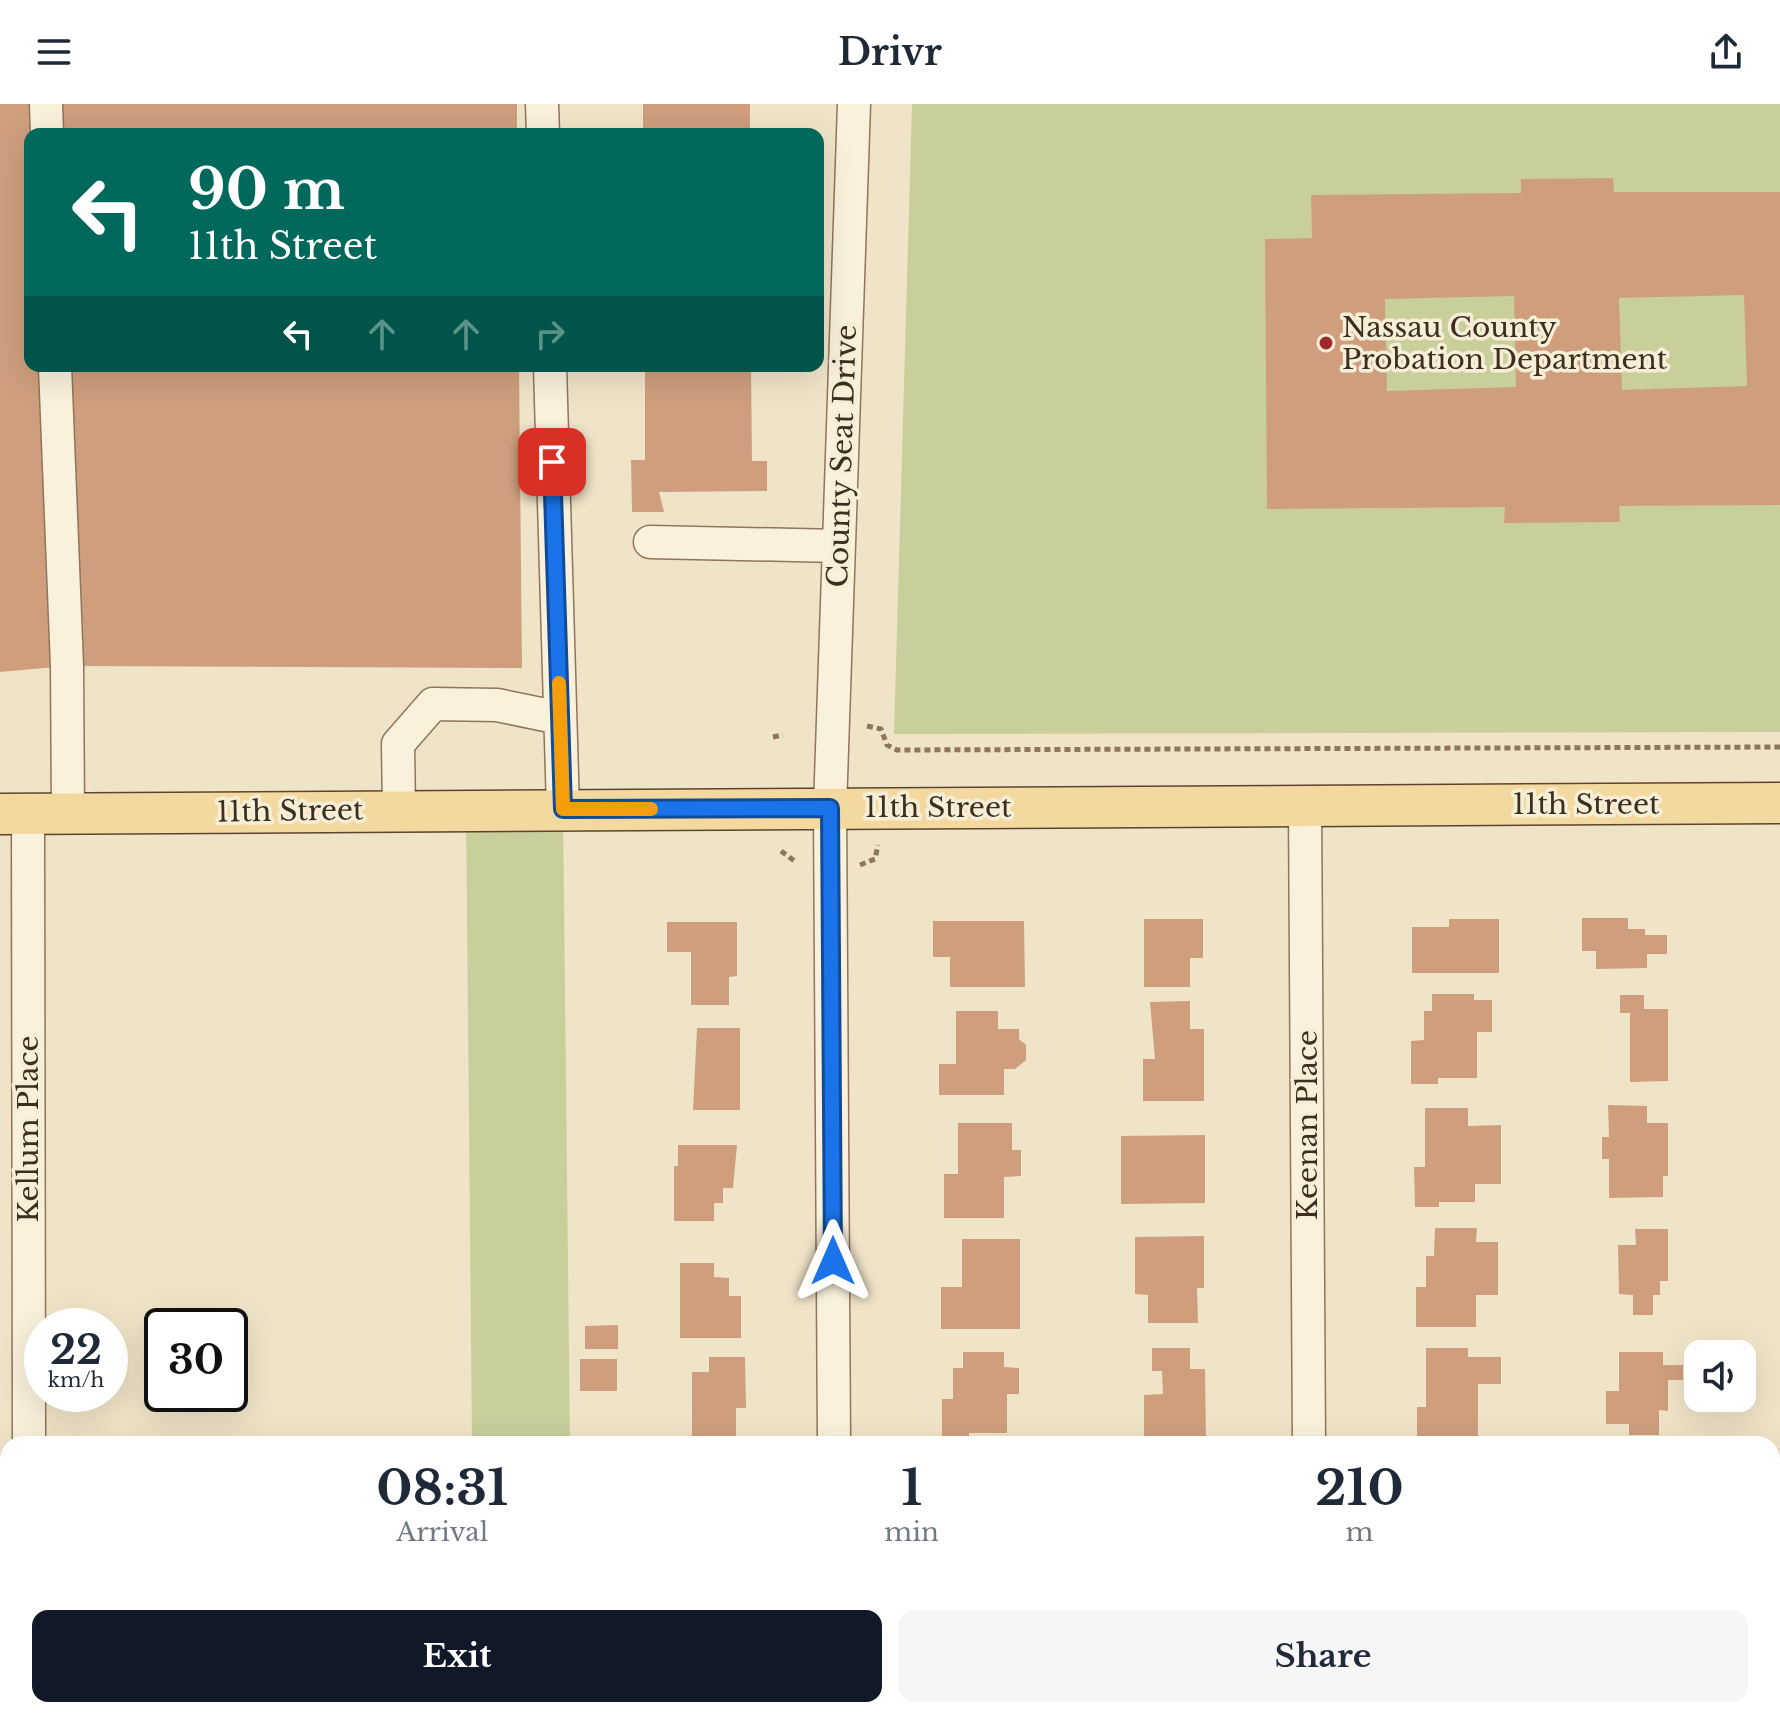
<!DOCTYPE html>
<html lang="en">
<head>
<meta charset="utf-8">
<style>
  body { margin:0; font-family:"Libre Baskerville",serif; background:#f6f6f7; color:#1f2937; height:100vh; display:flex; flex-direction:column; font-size:30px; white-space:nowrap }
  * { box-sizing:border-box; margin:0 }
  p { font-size:26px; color:#747a83 }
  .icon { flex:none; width:44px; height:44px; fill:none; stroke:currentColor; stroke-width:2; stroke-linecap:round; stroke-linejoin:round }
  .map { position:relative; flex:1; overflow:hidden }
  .side { position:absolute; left:0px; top:1332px; width:1780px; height:282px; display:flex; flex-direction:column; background:#fff; border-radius:24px 24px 0 0; box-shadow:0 8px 32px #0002 }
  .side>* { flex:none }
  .hud { position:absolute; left:24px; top:24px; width:800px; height:244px; border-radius:16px; box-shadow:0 8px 32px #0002; background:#00695c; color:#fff; overflow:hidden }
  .fabs { position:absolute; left:1684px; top:1236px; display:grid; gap:16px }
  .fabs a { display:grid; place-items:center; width:72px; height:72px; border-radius:16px; background:#fff; box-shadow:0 8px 32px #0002; font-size:40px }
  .speed { position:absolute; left:24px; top:1204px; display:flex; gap:16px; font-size:40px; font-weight:700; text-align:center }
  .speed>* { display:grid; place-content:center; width:104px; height:104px; border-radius:50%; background:#fff; box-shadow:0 8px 32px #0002; line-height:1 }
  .speed small { font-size:20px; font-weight:400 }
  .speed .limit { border:4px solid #111; border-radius:12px; background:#fff; color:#111 }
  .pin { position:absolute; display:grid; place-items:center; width:68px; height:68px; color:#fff; margin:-34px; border-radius:16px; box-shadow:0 4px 12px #0006 }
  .me { position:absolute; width:88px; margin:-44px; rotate:0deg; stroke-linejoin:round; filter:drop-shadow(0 0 6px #0008) }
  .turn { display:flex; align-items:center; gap:28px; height:168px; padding:0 32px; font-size:36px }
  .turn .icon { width:104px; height:104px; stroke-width:2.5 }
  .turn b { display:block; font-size:56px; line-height:68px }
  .lanes { display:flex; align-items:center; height:76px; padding:0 32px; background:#0003; justify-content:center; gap:40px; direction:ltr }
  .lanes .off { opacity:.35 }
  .eta { display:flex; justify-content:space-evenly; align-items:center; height:136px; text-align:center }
  .eta b { font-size:48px; font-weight:700; line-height:56px }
  .primary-button { display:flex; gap:16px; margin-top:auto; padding:16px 32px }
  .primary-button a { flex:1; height:92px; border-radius:16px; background:#111827; color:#fff; font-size:32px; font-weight:700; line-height:92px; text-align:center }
  .primary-button a+a { background:#f6f6f7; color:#1f2937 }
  header { display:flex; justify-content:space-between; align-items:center; height:104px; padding:0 32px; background:#fff; font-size:36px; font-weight:700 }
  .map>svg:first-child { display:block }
</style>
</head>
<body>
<header><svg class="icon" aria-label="menu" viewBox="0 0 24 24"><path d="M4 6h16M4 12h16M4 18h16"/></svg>Drivr<svg class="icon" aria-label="share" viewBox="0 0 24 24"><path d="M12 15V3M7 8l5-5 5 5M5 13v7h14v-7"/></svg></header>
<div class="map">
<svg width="1780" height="1613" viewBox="0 0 1780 1613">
  <rect width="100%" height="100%" fill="#f0e4c8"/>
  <!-- green -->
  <path fill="#c9cf9b" d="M912,0h868v628l-886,2z
    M563,705l7,635h-98l-6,-634z
    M474,1606h99v7h-99z"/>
  <!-- building -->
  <path fill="#cf9f7d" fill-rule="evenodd" d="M0,0h517v30h-487v232h489l3,302 -455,-2 -67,6z
    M643,0h107v30h-107z
    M1613,74l1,14h166v313l-161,1 1,16 -116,1 1,-16 -238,2 -2,-270 47,-1 -1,-43 210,-2v-14zM1744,191l3,91 -125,4 -3,-92zM1514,192l2,91 -129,4 -2,-92z
    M645,262h106l1,95h15v30l-108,1 5,20h-32l-1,-52h14z
    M1582,814h46v11h17v6h22v19h-20v14l-51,1v-18h-14z
    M1144,815h59v39h-13v29h-46z
    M1449,815h50v54h-87v-46h37z
    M933,817h91l1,66h-75v-30h-17z
    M667,818h70v54l-8,1v28h-38v-53h-24z
    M1432,890h42v6h18v32h-15v46h-39v6h-27v-43l13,-1v-29h8z
    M1620,891h24v14h24v72l-38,1v-69h-10z
    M1190,897v28h14v72h-61v-42h12l-5,-57z
    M956,907h42v18h21v10l7,6v15l-11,9h-11v26h-65v-31h17z
    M697,924h43v82h-47z
    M1608,1001l39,1v17h21v53h-5v21l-54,1v-39h-7v-22h7z
    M1425,1004h43v18l33,-1v59h-26v18h-36v5h-24l-1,-40h11z
    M958,1019h54v27h9v26l-17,1v41h-60v-44h14z
    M1205,1031v68l-84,1v-68z
    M678,1041h59l-4,43h-10v15h-9v18h-40v-55h4z
    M1435,1124h42l-1,14h22v53h-22v32h-60v-40h10v-31h8z
    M1635,1125h33v52h-8v14h-7v20h-20v-20l-14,-1 -1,-49h18z
    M1204,1132v52h-7l1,35h-50v-28l-13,-1v-57z
    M962,1135h58v90h-79v-42h21z
    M680,1159h34v14l15,1v18h12v42h-61z
    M618,1221v24h-33v-23z
    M1152,1244h38v21h15l1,72h-62v-46l19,-1 -1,-23h-10z
    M1426,1244h42v9h33v27h-23v60h-61v-37h9z
    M963,1248h41v15l15,1v26h-12v39h-38v5h-27v-39h11v-31h10z
    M1619,1248h44v13h20v15h-15v31l-9,-1v25h-30v-11h-23v-33h13z
    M709,1253h36l1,51h-10v36h-44v-72h17z
    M580,1255h37v32h-37z
    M695,1606h39v7h-39z
    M966,1606h62v7h-62z
    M1126,1606h70v7h-70z"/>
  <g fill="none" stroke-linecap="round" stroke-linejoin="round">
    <defs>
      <path id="minor" d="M46,0l1,30
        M542,0l1,30
        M55,262l12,300 1,147
        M550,262l13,443
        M650,438l189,4
        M1305,701l4,639
        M399,706l-1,-66 35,-40 64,1 63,13
        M28,710l1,630
        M834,1340l-4,-636 24,-704
        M0,1606h8
        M835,1606v7
        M1311,1606v7"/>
      <path id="major" d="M0,710l1780,-11"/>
    </defs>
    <!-- minor casing -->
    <use href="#minor" stroke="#8d765c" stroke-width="35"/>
    <!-- major casing -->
    <use href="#major" stroke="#5b4430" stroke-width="43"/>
    <!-- path -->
    <path stroke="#8d765c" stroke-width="5" stroke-dasharray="6 4" stroke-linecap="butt" d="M867,622l14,3 6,16 10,5 883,-3
      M773,633l10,-2
      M781,747l15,11
      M860,761l15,-6 3,-14"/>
    <!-- minor -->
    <use href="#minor" stroke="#faf1dc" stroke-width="32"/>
    <!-- major -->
    <use href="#major" stroke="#f3d9a0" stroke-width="40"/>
  </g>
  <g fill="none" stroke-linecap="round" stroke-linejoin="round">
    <defs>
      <path id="route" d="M552,358l11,347 267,-1 3,453"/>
    </defs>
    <!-- route casing -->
    <use href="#route" stroke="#114b97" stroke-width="20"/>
    <!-- route -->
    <use href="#route" stroke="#1a73e8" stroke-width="14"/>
    <!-- slow -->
    <path stroke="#f59e0b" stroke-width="14" d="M559,579l4,126h88"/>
  </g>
  <!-- markers -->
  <circle fill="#9e2a2b" stroke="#f7eed8" stroke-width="3" cx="1326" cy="239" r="8"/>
  <g text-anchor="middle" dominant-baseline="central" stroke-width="7" stroke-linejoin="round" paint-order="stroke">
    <!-- poi labels -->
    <g font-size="28" fill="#3d2e20" stroke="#f7eed8" text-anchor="start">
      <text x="1342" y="223">Nassau County<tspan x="1342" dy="32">Probation Department</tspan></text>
    </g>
    <!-- street labels -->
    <g font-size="28" fill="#3d2e20" stroke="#f7eed8">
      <text transform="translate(842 352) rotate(-88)">County Seat Drive</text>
      <text x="1586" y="700">11th Street</text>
      <text x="938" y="703">11th Street</text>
      <text transform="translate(290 707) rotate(-1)">11th Street</text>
      <text transform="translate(1307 1021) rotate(-90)">Keenan Place</text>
      <text transform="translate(28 1025) rotate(-90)">Kellum Place</text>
    </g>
  </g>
</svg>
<div class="fabs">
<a><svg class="icon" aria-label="sound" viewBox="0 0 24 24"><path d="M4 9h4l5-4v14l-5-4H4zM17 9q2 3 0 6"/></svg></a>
</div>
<div class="speed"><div>22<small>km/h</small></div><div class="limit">30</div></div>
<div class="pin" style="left:552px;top:358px;background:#d93025"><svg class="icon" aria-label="arrive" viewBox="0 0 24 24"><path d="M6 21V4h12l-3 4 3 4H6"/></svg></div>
<svg class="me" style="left:833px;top:1157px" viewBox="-20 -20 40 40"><path d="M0-17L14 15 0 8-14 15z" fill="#1a73e8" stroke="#fff" stroke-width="4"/></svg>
<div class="hud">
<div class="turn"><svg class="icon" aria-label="left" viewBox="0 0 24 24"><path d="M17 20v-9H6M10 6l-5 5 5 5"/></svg><div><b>90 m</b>11th Street</div></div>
<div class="lanes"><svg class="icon" aria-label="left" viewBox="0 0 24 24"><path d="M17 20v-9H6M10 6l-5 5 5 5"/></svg><svg class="icon off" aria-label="ahead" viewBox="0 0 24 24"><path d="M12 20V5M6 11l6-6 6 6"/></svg><svg class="icon off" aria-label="ahead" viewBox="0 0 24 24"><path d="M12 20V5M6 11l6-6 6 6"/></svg><svg class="icon off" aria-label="right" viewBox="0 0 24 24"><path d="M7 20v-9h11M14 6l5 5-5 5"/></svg></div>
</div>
<section class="side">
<div class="eta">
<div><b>08:31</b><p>Arrival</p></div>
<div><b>1</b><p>min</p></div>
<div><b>210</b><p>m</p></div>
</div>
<div class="primary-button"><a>Exit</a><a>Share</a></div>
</section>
</div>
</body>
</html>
